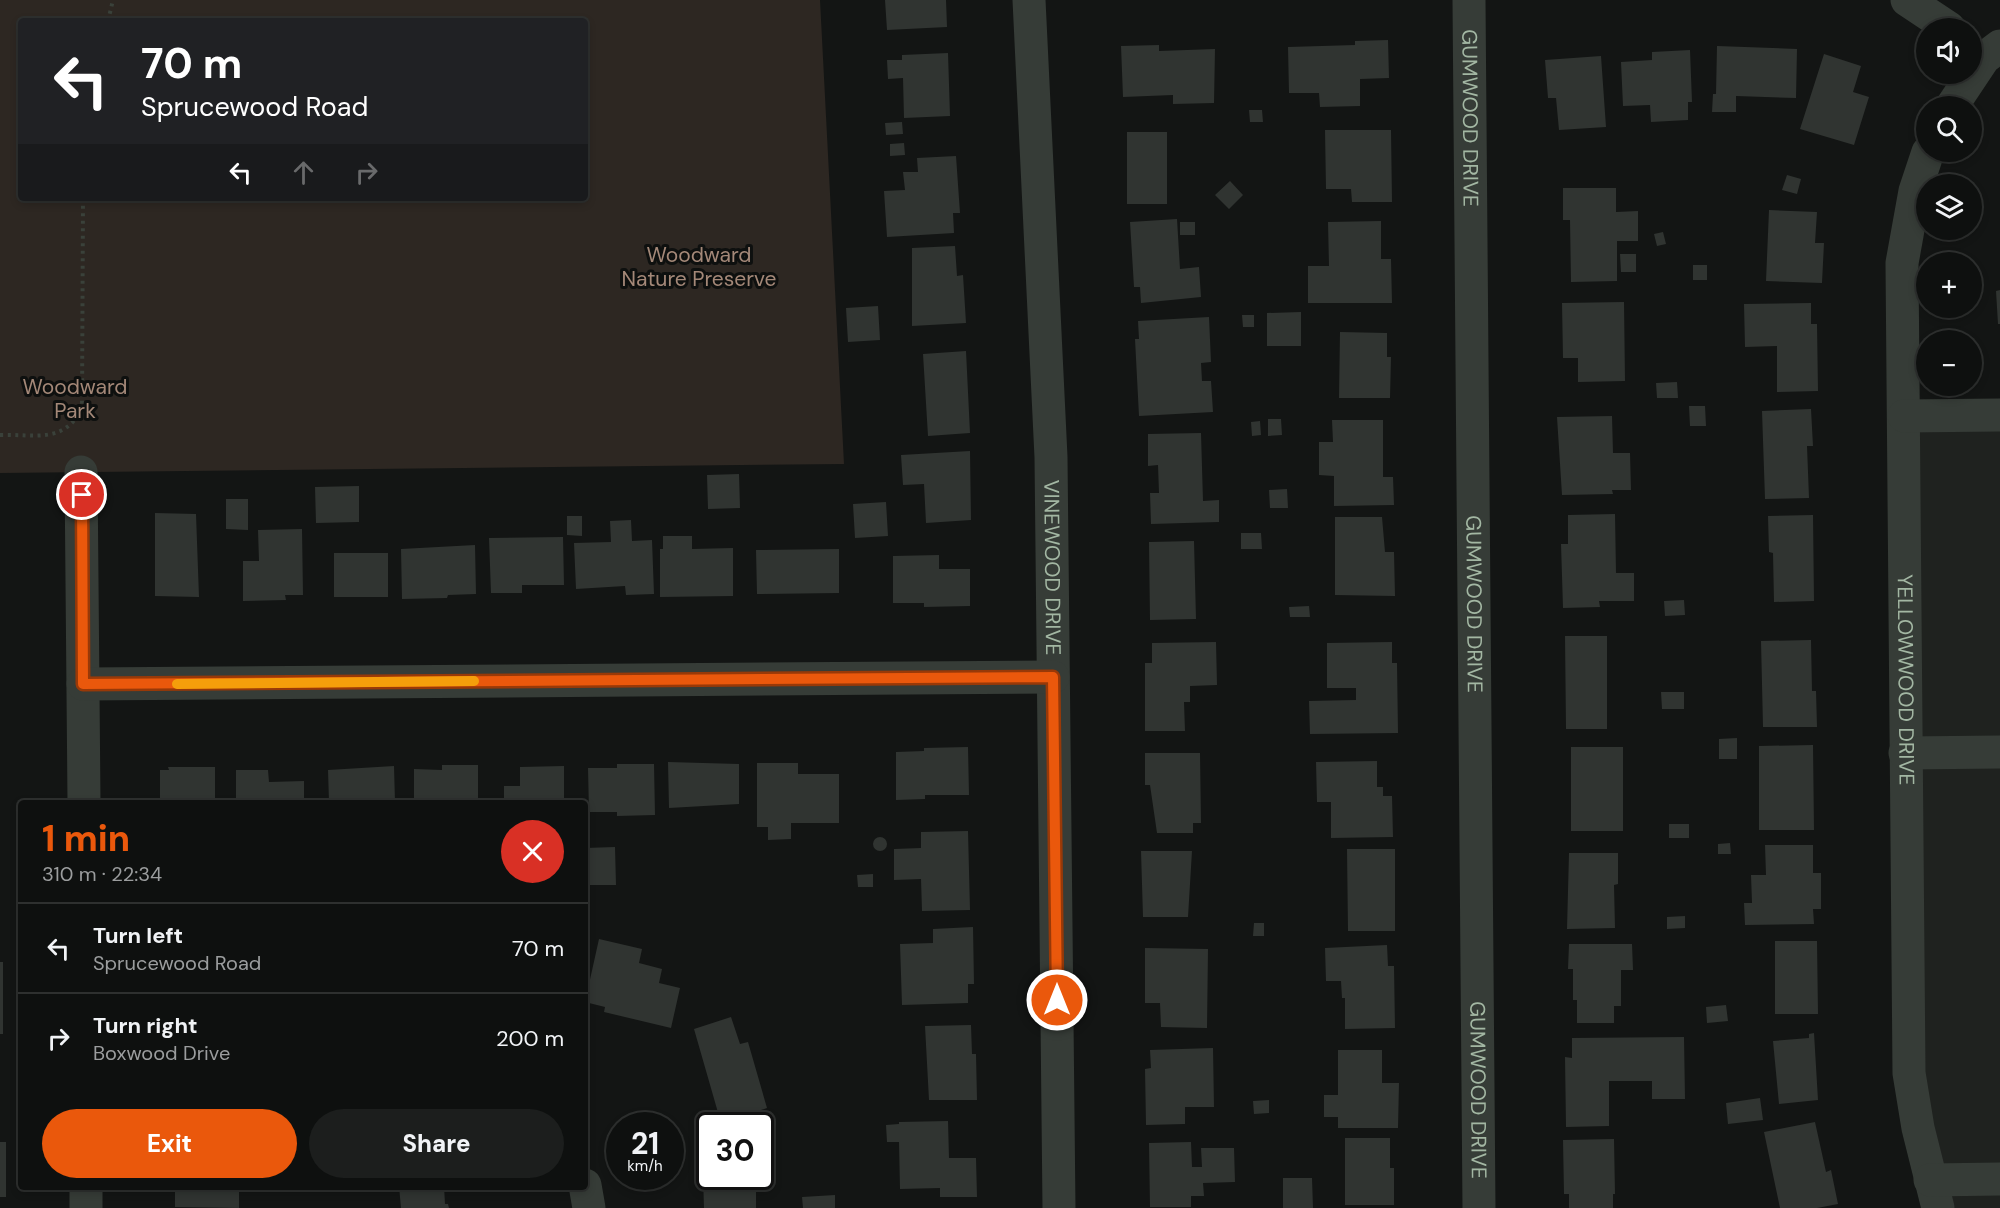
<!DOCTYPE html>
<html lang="en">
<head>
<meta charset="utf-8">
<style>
  body { margin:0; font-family:"DM Sans",sans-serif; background:#1c1e1d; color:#f1f3f6; height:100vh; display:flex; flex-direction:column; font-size:22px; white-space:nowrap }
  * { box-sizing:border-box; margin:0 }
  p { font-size:20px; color:#9b9d9e }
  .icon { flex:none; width:33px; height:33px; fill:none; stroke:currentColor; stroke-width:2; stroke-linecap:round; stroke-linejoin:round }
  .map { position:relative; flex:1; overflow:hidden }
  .drawer { position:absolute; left:18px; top:800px; width:570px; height:390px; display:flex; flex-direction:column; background:#0e100f; border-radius:6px; box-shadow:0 3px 9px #0003,0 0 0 2px #2e302f }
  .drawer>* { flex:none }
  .hud { position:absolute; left:18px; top:18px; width:570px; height:183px; border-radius:6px; box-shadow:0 3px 9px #0003,0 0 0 2px #2e302f; background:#202124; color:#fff; overflow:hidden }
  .buttons { position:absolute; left:1916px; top:18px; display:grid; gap:12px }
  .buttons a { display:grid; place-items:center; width:66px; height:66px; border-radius:50%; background:#0e100f; box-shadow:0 3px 9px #0003,0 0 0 2px #2e302f; font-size:30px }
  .speed { position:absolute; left:606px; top:1112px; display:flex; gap:12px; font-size:30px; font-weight:700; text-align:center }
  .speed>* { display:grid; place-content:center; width:78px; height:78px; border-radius:50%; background:#0e100f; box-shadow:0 3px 9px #0003,0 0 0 2px #2e302f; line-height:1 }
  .speed small { font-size:15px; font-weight:400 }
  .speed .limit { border:3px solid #111; border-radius:9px; background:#fff; color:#111 }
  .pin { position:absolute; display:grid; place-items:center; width:51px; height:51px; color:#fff; margin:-26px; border:3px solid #fff; border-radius:50%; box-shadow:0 2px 6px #0007 }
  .me { position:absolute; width:66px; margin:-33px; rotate:0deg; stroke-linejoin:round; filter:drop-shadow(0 0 4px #0008) }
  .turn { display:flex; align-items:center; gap:21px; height:126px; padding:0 24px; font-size:27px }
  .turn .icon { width:78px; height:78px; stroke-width:2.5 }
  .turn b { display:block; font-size:42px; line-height:51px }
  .lanes { display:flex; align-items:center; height:57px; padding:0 24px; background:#0003; justify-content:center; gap:30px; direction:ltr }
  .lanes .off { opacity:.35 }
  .round { display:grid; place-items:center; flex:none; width:63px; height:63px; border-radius:32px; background:#1c1e1d }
  .summary { display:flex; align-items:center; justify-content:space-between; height:102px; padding:0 24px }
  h1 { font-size:36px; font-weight:800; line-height:45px; color:#ea580c }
  .action { display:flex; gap:12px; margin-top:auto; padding:12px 24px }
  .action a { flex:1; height:69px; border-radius:36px; background:#ea580c; color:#fff; font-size:24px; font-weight:800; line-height:69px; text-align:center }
  .action a+a { background:#1c1e1d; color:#f1f3f6 }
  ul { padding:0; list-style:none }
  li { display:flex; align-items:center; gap:18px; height:90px; padding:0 24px; border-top:2px solid #2e302f }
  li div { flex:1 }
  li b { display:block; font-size:22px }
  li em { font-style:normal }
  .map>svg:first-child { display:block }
</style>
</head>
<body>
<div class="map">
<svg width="2000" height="1208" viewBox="0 0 2000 1208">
  <rect width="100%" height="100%" fill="#131514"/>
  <!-- built -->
  <path fill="#1f221f" d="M2000,415v793h-73l-27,-791z"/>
  <!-- green -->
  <path fill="#2d2722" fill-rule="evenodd" d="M0,0h820l24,464 -844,9zM21,21h564v177h-564z"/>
  <!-- building -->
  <path fill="#303431" d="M885,0h61l1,27 -60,3z
    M1388,40l1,38 -29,1v27l-40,1 -1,-14h-30l-1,-46 67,-2v-4z
    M1159,45v6l56,-2 -1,54 -41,1v-9l-50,2 -2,-51z
    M1717,46l80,3 -1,49 -60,-2v16h-24l1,-18h3z
    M1690,50l2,52h-4v18l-37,2 -1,-17 -27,1 -2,-44 31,-2v-8z
    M948,53l2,63 -46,2 -1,-40 -15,1 -1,-19h15v-5z
    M1824,54l37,12 -8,26 16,5 -15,48 -54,-16z
    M1601,56l5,71 -47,3 -3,-32h-8l-3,-38z
    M1249,110h13l1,12h-13z
    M902,122l1,12 -17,1 -1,-12z
    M1325,130h66l1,72h-40l-1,-13h-25z
    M1127,132h40v72h-40z
    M904,143l1,12 -15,1v-12z
    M956,156l4,57h-7l1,20 -67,4 -3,-46 21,-1 -2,-18h15l-1,-14z
    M1787,175l14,4 -4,15 -15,-4z
    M1230,181l13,14 -14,14 -14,-14z
    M1563,188h53v24l22,-1v30h-21v40l-46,1 -1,-62h-7z
    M1769,210l48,2 -2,31h9l-2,40 -56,-2z
    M1177,219l3,50 19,-2 2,30 -60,6 -1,-16h-6l-4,-65z
    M1381,221v38h10l1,44h-84v-37h21l-1,-44z
    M1180,222h15v13h-15z
    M1663,232l3,12 -9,2 -3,-12z
    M955,246l2,30 6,-1 3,48 -54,3v-78z
    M1620,254h16v18h-15z
    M1693,265h14v15h-14z
    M2000,290v34h-2l-2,-33z
    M1624,302l1,79 -47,1v-24h-15l-1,-55z
    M1811,303v21h6l1,67 -41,1v-46l-32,1 -1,-43z
    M878,306l2,34 -32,2 -2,-34z
    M1301,312v34h-34v-33z
    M1242,315h12v12h-11z
    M1209,317l2,45 -10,1 1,18h9l2,31 -74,4 -4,-77h4l-1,-18z
    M1340,332l47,1v24h4l-1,41h-51z
    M966,351l4,82 -42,3 -5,-82z
    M1677,382l1,16h-21l-1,-15z
    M1689,406h16l1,20h-16z
    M1811,409l2,37h-6l2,52 -44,1 -3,-88z
    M1612,416l1,37h17l1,37h-19l1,4 -51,1 -5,-78z
    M1268,419h13l1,16 -14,1z
    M1332,420h51v57h10l1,28 -60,1v-30l-15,-1v-33h14z
    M1260,421l1,14 -9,1 -1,-14z
    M1201,433l2,68 16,-1v22l-68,2 -1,-31h9l-1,-28 -10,1v-32z
    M970,451l1,69 -45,3 -2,-39 -21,1 -2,-30z
    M739,474l1,34 -32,1 -1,-34z
    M359,486v36l-43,1 -1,-36z
    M1287,489l1,19h-18l-1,-18z
    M226,499h22v31l-22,-1z
    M886,502l2,34 -33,2 -2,-34z
    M155,513l41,1 3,83 -44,-1z
    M1615,514l1,59h18v28h-35l1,6 -37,1 -2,-64h7v-29z
    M1813,515l1,86 -40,1 -1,-49 -4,-1 -1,-36z
    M567,516h15v20l-15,-1z
    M1335,517h47l3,35h9l1,44 -60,-1z
    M631,520l1,21 20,-1 2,54 -28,1 -1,-9 -49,3 -2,-46 37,-1 -1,-21z
    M302,529l1,66h-18l1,5 -43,1v-40h16l-1,-31z
    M1241,533h20l1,16h-21z
    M663,536h29v13l41,-1v48l-73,1v-48h3z
    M563,537l1,48h-42v8h-31l-2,-55z
    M1194,541l2,78 -46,1 -1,-78z
    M475,545l1,49 -28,1 -1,3 -45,1 -1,-50z
    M839,549v44l-82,1 -1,-44z
    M334,553h54v44h-54z
    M939,555v14h31v37l-46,1v-4h-31v-47z
    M1684,600l1,15 -20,1 -1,-15z
    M1309,606l1,11h-20l-1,-10z
    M1565,636h42v93h-41z
    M1811,640l1,51h4l1,36h-54l-2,-86z
    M1216,642l1,43 -27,1v16h-6l1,29h-40v-68h7v-20z
    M1392,642v21h5l1,70 -88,1 -1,-33 47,-1v-12h-29v-45z
    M1661,692h23v17h-22z
    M1737,738v21h-18v-20z
    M1813,745l1,85h-55v-84z
    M968,747l1,48h-44v4l-29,1v-48l28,-1v-3z
    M1571,747h52v84h-52z
    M1145,753h55l1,70h-8v10h-36l-7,-48h-5z
    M1377,761v26h6v9h9l1,41 -62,1v-36h-14l-1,-40z
    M668,762l71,2v40l-70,4z
    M757,763h41v11h41v49h-48v16l-23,1v-13h-11z
    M617,764h37l1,51 -38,1v-4h-28l-1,-44h29z
    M442,765h36v37h-64v-33l28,1z
    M394,766l1,36h-66l-1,-32z
    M564,766v36h-60v-16h16v-19z
    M168,767h47v35h-55v-32h9z
    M236,770h32l1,12 35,-1v21h-68z
    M1669,824h20v14h-20z
    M968,831l2,79 -48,1 -1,-32 -27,1v-31l27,-1v-16z
    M873 844a7 7 0 1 1 14 0a7 7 0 1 1-14 0Z
    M1730,843l1,11h-13v-10z
    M1765,845h48v28h8v36h-8l1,15 -69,1 -1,-22h8l-1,-28h15z
    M615,847l1,38h-31v-37z
    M1347,849h48v82h-47z
    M1141,851h51l-4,66h-45z
    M1569,853h49v31l-4,1 1,43 -48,1z
    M873,874v13h-15l-1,-12z
    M1685,916v12l-18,1v-12z
    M1254,923h10v13h-11z
    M973,927l1,57h-6v19l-66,2 -2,-61 33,-1v-14z
    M599,939l43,10 -3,14 23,6 -3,14 21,5 -9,40 -67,-16 1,-5 -20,-5z
    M1775,941h42l1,73h-43z
    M1569,944h63l1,26h-12v36h-7v17h-37v-23h-4v-31h-5z
    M1387,945l1,21h6l1,62 -50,1v-31h-3l-1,-17h-15l-1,-33z
    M1145,948l63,1 -1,79 -46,-1 -1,-24h-15z
    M0,962h3v72h-3z
    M1726,1005l2,16 -21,2 -1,-16z
    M731,1017l9,27 8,-2 19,66 -46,15 -27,-94z
    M971,1025l1,29h4l1,46h-48l-4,-74z
    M1814,1033l4,67 -39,4 -6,-63 36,-3v-4z
    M1684,1037l1,62h-33v-18h-43v45l-43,1 -1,-70 7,1v-20z
    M1213,1048l1,59h-29v17l-39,1 -1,-56 6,-1 -1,-18z
    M1338,1050h44v33h17l-1,45h-60v-11h-14v-22h14z
    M1760,1098l3,22 -35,4 -2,-21z
    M1269,1100v13l-15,1 -1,-13z
    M948,1121l1,37h27l1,39h-37v-9l-40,1 -1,-47h-12l-1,-17 13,-1v-2z
    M1815,1122l11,50 5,-2 7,34 -21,4h-37l-16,-76z
    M1345,1138h45v30h4v37h-49z
    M1614,1139l1,55h-2v14h-44v-14h-5l-1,-54z
    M0,1142h6v55h-6z
    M760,1142h12l1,29h-13z
    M1191,1142l1,25h10l-1,-19h33l1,34 -32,1 1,13h-13v11h-41l-1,-64z
    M702,1144h8v32h46v32h-52z
    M1283,1178h29l1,30h-30z
    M175,1186h64v22l-64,-1z
    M399,1186h45l1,18h3l1,4h-48z
    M835,1195v13h-32l-1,-11z"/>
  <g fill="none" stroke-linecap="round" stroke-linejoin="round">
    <!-- path -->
    <path stroke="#3a413a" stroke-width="4" stroke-dasharray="3 4.5" stroke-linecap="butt" d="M108,21l5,-21
      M0,435c35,-1 63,9 82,-26l1,-211"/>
    <!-- minor -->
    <g stroke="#363c37" stroke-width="33">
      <path id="s1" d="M1029,0l22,457 8,751"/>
      <path id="s2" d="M1469,0l10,1208"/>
      <path d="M1907,0l42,28"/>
      <path d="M1952,106l32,-48 16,-12"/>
      <path id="s3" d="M1928,152l-13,39 -13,72 7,810 9,55 20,80"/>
      <path d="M1904,416l96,-1"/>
      <path d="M81,472l3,330"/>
      <path d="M83,684l970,-7"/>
      <path d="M1905,753l95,-1"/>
      <path d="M1930,1180l70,-1"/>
      <path d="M585,1185l4,23"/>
      <path d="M86,1186v22"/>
    </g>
  </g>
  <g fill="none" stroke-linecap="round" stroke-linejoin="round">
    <defs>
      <path id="route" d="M82,495l1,189 970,-7 4,323"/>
    </defs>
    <!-- route casing -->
    <use href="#route" stroke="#983908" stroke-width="15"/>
    <!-- route -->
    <use href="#route" stroke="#ea580c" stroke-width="10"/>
    <!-- slow -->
    <path stroke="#f59e0b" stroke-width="10" d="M177,684l297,-3"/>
  </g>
  <g text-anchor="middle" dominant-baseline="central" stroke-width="6" stroke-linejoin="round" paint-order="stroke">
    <!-- street labels -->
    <g font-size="21" fill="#a3b7a3" stroke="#0e100f">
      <text stroke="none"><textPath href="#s2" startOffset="118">GUMWOOD DRIVE</textPath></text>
      <text stroke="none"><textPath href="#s1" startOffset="568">VINEWOOD DRIVE</textPath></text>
      <text stroke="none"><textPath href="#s2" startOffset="604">GUMWOOD DRIVE</textPath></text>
      <text stroke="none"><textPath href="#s3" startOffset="531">YELLOWWOOD DRIVE</textPath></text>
      <text stroke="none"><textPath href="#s2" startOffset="1090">GUMWOOD DRIVE</textPath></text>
    </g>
    <!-- park labels -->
    <g font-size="21" fill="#a48878" stroke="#0e100f">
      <text x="699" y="255">Woodward<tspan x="699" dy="24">Nature Preserve</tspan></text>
      <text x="75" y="387">Woodward<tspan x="75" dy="24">Park</tspan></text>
    </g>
  </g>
</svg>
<div class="buttons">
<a><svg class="icon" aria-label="sound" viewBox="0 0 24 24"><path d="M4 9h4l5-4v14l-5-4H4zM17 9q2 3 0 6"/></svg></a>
<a><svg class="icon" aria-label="search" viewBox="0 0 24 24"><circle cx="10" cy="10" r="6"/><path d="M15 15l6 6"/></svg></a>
<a><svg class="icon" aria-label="layers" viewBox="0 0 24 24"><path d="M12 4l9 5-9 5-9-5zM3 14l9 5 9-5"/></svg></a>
<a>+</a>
<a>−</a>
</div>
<div class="speed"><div>21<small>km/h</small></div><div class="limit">30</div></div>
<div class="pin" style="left:82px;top:495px;background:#d93025"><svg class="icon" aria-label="arrive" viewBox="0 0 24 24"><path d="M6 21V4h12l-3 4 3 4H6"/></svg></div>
<svg class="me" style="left:1057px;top:1000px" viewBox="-20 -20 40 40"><circle r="17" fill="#ea580c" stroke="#fff" stroke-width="3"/><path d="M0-11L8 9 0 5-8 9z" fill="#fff"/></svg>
<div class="hud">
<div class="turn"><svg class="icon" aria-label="left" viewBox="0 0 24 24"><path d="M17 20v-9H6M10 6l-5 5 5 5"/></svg><div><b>70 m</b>Sprucewood Road</div></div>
<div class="lanes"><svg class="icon" aria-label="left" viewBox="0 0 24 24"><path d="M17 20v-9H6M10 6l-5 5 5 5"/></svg><svg class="icon off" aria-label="ahead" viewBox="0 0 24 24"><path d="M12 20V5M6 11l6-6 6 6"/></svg><svg class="icon off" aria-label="right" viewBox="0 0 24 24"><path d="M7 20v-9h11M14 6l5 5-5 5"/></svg></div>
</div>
<section class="drawer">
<div class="summary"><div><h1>1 min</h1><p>310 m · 22:34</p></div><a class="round" style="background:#d93025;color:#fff"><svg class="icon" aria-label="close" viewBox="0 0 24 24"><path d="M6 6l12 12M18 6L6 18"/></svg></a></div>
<ul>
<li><svg class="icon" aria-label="left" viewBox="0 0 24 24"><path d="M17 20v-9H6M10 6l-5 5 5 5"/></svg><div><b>Turn left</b><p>Sprucewood Road</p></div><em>70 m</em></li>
<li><svg class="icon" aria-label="right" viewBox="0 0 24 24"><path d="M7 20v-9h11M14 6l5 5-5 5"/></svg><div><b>Turn right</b><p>Boxwood Drive</p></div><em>200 m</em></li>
</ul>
<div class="action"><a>Exit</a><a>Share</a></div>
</section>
</div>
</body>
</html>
